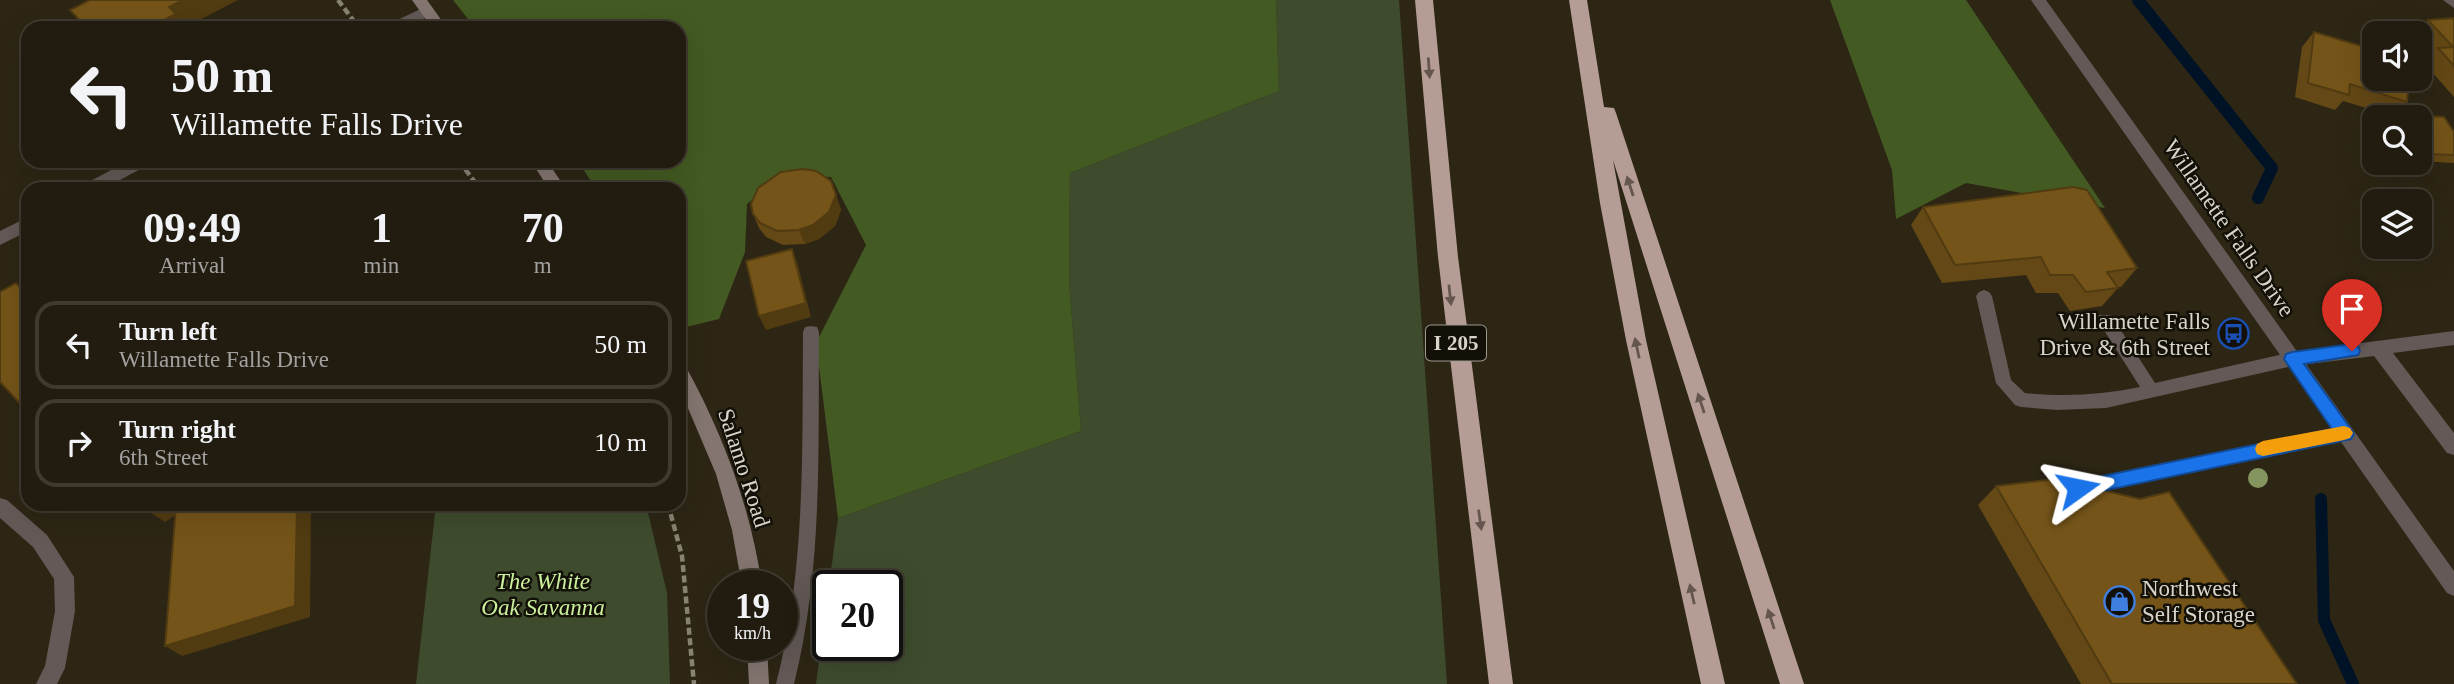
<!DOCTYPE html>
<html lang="en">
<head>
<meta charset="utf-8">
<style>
  body { margin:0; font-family:Georgia,serif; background:#2e291e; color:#f1f3f6; height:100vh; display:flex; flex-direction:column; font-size:26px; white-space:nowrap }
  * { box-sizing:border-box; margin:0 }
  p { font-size:23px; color:#a2a19f }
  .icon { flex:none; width:38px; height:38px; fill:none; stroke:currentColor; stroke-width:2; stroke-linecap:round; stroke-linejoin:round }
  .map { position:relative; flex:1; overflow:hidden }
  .side { position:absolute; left:21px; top:182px; width:665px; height:329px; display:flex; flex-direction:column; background:#221c10; border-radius:21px; box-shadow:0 7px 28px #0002,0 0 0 2px #3f3a30 }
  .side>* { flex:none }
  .top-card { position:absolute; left:21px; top:21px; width:665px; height:147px; border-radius:21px; box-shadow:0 7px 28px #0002,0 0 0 2px #3f3a30; background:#221c10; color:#f1f3f6; overflow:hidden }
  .tools { position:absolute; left:2362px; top:21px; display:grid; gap:14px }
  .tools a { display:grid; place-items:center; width:70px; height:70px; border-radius:14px; background:#221c10; box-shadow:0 7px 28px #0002,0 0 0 2px #3f3a30; font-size:35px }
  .speed { position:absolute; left:707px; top:570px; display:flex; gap:14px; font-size:35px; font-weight:700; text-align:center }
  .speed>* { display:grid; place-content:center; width:91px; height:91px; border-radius:50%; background:#221c10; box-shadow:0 7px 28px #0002,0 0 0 2px #3f3a30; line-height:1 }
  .speed small { font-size:18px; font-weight:400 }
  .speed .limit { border:4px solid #111; border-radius:10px; background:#fff; color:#111 }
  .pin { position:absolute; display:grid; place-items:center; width:60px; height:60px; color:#fff; margin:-72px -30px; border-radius:50% 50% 50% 0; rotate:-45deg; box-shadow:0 0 7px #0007 }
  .pin .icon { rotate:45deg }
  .me { position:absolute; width:77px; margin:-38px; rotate:78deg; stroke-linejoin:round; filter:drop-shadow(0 0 5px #0008) }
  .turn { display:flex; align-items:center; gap:24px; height:147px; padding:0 35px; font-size:32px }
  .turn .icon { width:91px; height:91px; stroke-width:2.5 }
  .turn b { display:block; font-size:49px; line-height:60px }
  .eta { display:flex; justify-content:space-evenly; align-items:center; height:119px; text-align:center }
  .eta b { font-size:42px; font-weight:800; line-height:49px }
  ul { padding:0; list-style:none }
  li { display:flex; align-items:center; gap:21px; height:88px; margin:0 14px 10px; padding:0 21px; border:4px solid #3f3a30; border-radius:21px }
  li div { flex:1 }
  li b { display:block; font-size:26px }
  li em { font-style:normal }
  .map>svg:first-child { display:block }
</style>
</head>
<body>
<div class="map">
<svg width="2454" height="684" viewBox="0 0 2454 684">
  <rect width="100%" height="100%" fill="#2d2615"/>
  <!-- green -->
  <path fill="#3e4c2d" d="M1276,0h123l48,684h-631l12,-89v51h59v-60h-58l9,-68 243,-87 -12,-150 1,-108 209,-82z
    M436,504h210l21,89 3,91h-254z"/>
  <!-- forest -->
  <path fill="#435a22" d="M453,0h823l3,91 -209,82 -1,108 12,150 -243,87 -22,-175 50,-98 -35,-68 -48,-1 -36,28 -2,48 -26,67 -33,8 -7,-11v-127h-83l-18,-28h101v-133h-204z
    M1830,0h136l139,208 -139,-25 -70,36 -4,-49z"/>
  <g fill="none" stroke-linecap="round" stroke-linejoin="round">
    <!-- stream -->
    <path stroke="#001226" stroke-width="12" d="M2138,0l134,168 -14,30
      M2321,499l3,121 29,64"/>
    <!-- path -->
    <path stroke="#888274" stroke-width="4.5" stroke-dasharray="7 3.5" stroke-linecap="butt" d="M338,0l21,28
      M459,161l21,28
      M668,504l14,52 12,128"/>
    <!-- service -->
    <path fill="#635956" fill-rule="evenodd" d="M2443,0h11v8z
      M1984,290l5,2 3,4 19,84 14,13c40,4 76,2 115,-6l-43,-68 2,-4h12l44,68 137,-31 6,2 2,5 -2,5 -6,2 -186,42 -49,2 -36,-3 -6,-2 -19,-22 -20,-87 3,-4z
      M811,326l6,1 2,5c-1,119 4,236 -25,352h-18c30,-116 26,-233 27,-352l2,-5z
      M2345,427l6,2 2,5 -2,5 -6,2 -267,54 -6,-2 -2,-5 2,-5 6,-2z"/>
    <!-- minor -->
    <path fill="#635956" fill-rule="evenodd" d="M427,6l5,2 2,3 -2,3 -26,14h-19l2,-4z
      M128,161h22l-2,4 -45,24h-22l2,-4z
      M28,217v14l-28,14v-14z
      M2454,331v14l-61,8 61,80v22l-7,-2 -73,-97 -82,10 -6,-2 -3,-5 3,-5 6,-2z
      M0,498l7,2 40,35 27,42 1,34 -10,57 -8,16h-21l9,-18 10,-55 -1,-32 -21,-32 -33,-29z"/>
    <!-- tertiary -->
    <path fill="#635956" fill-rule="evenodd" d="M2031,0h15l408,571v25l-7,-3z"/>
    <!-- secondary -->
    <path fill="#847570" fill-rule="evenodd" d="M412,0h15l20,28h-15z
      M531,161h16l19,28h-17z
      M679,363l6,2c38,69 66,143 77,221h-20l-10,-56 -16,-56 -37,-87z
      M747,646h20l2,38h-20z"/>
    <!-- motorway -->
    <path fill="#b59d95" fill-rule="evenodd" d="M1415,0h18l25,257 55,427h-24l-51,-427z
      M1569,0h18l17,107 10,1 2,5 188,571h-24l-167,-524 33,180 79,344h-24l-75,-344 -26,-137z"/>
  </g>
  <!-- trees -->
  <circle fill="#84955f" cx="2258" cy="478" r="10"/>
  <!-- wall -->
  <path fill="#644815" d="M2454,18v79l-30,-34 8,-9 -12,-13v-8h-4l12,-13z
    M2314,32l61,47 32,23 -14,14 -50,-15 -8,9 -40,-13 7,-50z
    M2405,115l39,2 10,15v31l-34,-2v-44h-17z
    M836,195l5,15 -6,16 -16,13 -14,5 -22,1 -17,-8 -7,-9 -6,-14z
    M1923,207l214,61 -16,19h-3v1l-16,18 -32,5 -12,-18h-22l-10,-18 -84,8 -31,-58z
    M1996,486l301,198h-216l-103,-179z"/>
  <!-- shaded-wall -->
  <path fill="#513b11" d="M183,0h55l-52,27 1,1h-39l21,-21z
    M831,181l10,29 -6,16 -16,13 -14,5 -6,-14z
    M792,249l5,13 14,55 -45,13 -7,-14z
    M159,504h34l-28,18 -17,-11z
    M297,504h14l-1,113 -128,39 -17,-10z"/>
  <!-- building -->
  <path fill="#745418" stroke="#513b11" stroke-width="2" d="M90,0h93l-14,7 7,7 -28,14h-61l-17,-18z
    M2454,18v48l-16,-18 15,-1 -25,-27z
    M2314,32l61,18v29h34l-2,23 -57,-18 -1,11 -41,-12z
    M2405,115l39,2 10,15v23l-26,-1 -8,-14v-23h-14z
    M803,169l13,2 15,10 5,14 -7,17 -16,13 -14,5 -22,1 -17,-8 -7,-9 -2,-10 7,-16 23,-16z
    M2073,187l14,3 50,78 -30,4 11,16 -32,4 -13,-17h-23l-9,-18 -86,8 -32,-58z
    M792,249l14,54 -47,13 -13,-55z
    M16,283l8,9 4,-3v121l-1,1 -27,-29v-90z
    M2055,479l85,20 29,-7 128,192h-185l-116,-198z
    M144,504h15l-11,7z
    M181,504h116l-2,102 -130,40 11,-141z"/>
  <!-- one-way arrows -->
  <defs><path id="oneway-solid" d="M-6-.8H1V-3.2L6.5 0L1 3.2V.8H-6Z" transform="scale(1.75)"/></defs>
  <g fill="#64564e">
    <use href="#oneway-solid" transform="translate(1429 68) rotate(86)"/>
    <use href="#oneway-solid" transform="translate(1630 186) rotate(-108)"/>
    <use href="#oneway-solid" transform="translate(1450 295) rotate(84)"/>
    <use href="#oneway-solid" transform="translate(1637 348) rotate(-102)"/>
    <use href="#oneway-solid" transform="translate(1701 403) rotate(-108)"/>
    <use href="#oneway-solid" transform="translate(1480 520) rotate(82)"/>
    <use href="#oneway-solid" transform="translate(1692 594) rotate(-103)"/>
    <use href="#oneway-solid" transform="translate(1771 619) rotate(-108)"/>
  </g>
  <!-- route -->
  <path fill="#1a73e8" stroke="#114b97" stroke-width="2" d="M2352,344l6,2 2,5 -2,4 -54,9 47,65 3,5 -3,5 -273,57 -6,-2 -3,-6 3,-5 6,-2 254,-52 -48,-70 2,-5 6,-2z"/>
  <!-- slow -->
  <path fill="#f59e0b" d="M2344,426l6,2 3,5 -3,5 -6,2 -81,16 -6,-2 -2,-5 2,-5 6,-3z"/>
  <!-- icons -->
  <defs>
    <symbol id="bus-ring" viewBox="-11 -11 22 22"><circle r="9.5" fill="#131008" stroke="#1a4fb4" stroke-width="1.5"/><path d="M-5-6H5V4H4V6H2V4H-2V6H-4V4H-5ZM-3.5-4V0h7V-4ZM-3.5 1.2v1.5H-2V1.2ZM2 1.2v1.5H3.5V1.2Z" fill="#1a4fb4"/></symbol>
    <symbol id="shop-ring" viewBox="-11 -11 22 22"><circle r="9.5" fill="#131008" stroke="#3f7fe0" stroke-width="1.5"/><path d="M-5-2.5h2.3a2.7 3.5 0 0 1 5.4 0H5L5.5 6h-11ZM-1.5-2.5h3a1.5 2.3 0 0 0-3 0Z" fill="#3f7fe0"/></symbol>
  </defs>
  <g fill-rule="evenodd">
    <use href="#bus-ring" x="2216" y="316" width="35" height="35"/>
    <use href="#shop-ring" x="2102" y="584" width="35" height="35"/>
  </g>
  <g text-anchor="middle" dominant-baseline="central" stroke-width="5" stroke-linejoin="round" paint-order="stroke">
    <!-- shield labels -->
    <rect fill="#131008" stroke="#9d998f" stroke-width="2" x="1426" y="325.5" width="60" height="35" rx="5"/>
    <g font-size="21" font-weight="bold" fill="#d8d4c9">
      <text x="1456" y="343">I 205</text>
    </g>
    <!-- street labels -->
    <g font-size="23" fill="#d8d4c9" stroke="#131008">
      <text transform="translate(2229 228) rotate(55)">Willamette Falls Drive</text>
      <text transform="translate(744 468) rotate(72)">Salamo Road</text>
    </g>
    <!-- poi labels -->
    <g font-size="23" fill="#d8d4c9" stroke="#131008" text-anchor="end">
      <text x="2210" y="321">Willamette Falls<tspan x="2210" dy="26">Drive &amp; 6th Street</tspan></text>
      <text x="2142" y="588" text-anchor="start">Northwest<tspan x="2142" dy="26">Self Storage</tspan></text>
    </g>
    <!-- park labels -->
    <g font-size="23" font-style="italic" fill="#cbf09c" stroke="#131008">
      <text x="543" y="581">The White<tspan x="543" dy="26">Oak Savanna</tspan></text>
    </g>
  </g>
</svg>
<div class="tools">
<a><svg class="icon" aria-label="sound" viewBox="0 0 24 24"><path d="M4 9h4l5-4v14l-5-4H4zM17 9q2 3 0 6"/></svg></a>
<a><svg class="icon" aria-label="search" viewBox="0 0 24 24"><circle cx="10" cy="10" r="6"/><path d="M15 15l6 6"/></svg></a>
<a><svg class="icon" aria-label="layers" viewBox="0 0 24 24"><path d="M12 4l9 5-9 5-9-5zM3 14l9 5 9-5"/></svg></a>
</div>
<div class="speed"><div>19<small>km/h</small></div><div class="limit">20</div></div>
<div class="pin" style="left:2352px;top:351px;background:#d93025"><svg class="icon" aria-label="arrive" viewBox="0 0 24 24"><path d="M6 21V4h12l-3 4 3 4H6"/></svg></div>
<svg class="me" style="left:2078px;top:488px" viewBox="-20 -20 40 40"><path d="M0-17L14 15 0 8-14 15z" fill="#1a73e8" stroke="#fff" stroke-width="4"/></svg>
<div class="top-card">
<div class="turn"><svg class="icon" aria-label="left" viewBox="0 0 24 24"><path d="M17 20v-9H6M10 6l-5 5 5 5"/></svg><div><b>50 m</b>Willamette Falls Drive</div></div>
</div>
<section class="side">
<div class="eta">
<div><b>09:49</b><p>Arrival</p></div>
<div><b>1</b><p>min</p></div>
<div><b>70</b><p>m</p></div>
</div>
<ul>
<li><svg class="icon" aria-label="left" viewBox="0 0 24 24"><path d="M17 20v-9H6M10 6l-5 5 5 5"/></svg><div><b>Turn left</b><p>Willamette Falls Drive</p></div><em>50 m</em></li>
<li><svg class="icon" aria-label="right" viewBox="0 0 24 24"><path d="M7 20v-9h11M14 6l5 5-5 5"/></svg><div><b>Turn right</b><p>6th Street</p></div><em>10 m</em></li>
</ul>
</section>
</div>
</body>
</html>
